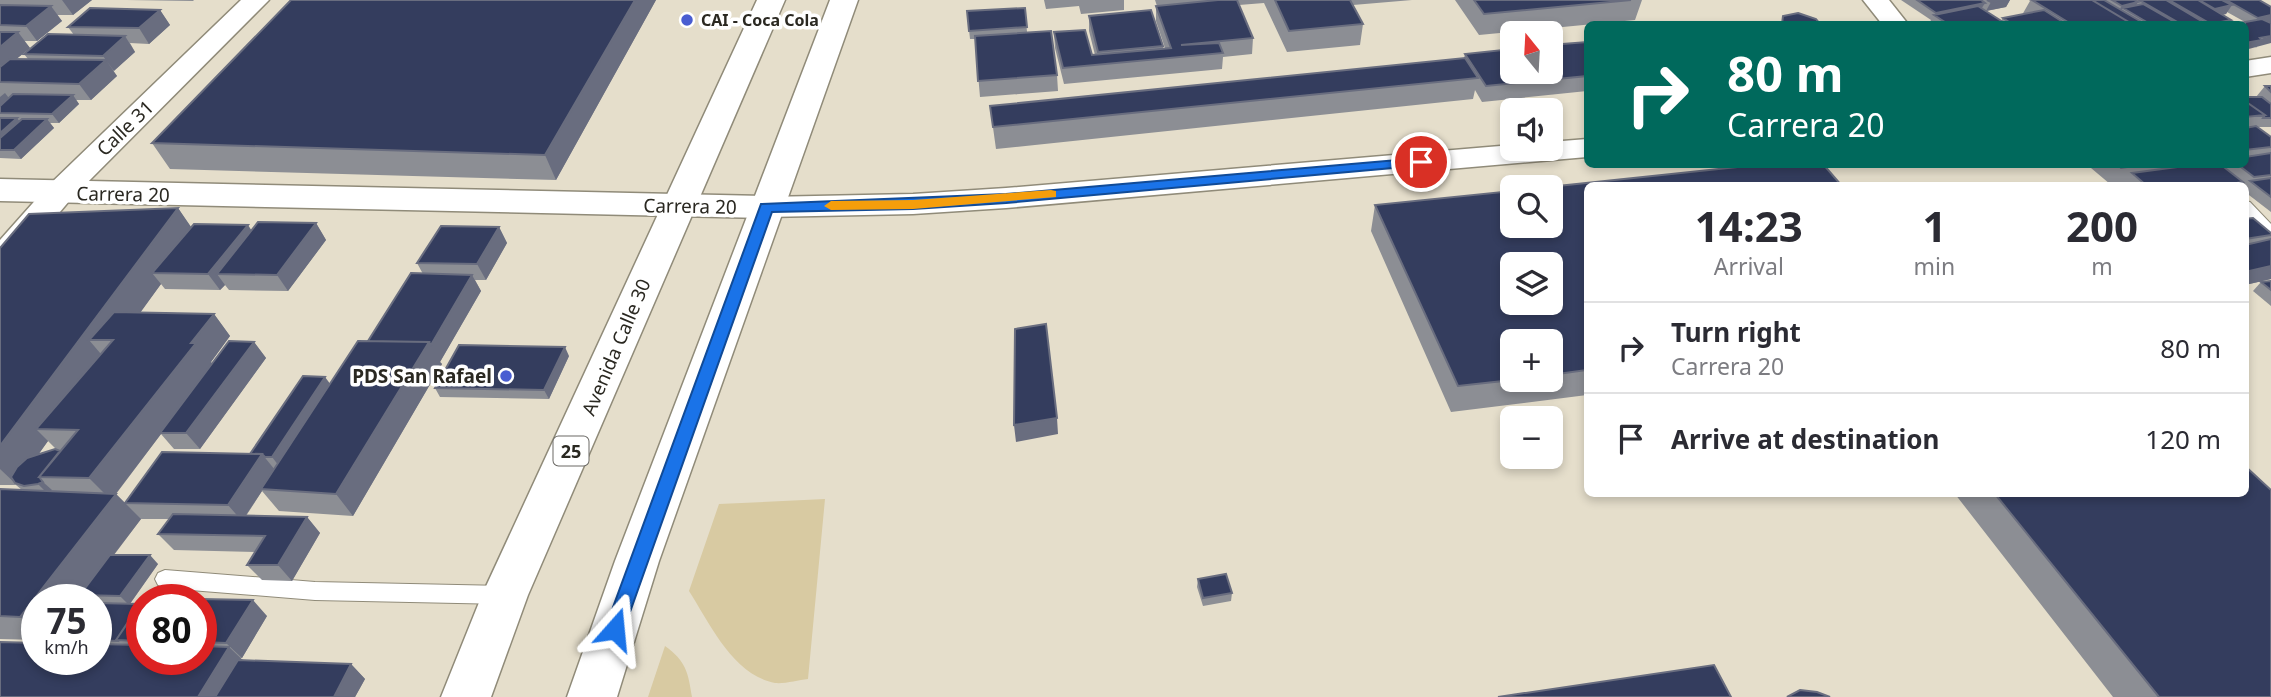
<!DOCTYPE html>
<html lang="en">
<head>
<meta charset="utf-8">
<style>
  body { margin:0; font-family:"Noto Sans",sans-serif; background:#f2f2f3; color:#2b2b33; height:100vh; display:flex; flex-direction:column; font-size:26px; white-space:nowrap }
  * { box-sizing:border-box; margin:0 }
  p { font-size:23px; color:#7c7c81 }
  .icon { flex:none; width:38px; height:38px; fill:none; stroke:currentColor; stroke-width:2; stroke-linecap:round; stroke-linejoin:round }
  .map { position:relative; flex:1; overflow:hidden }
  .panel { position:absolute; left:1584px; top:182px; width:665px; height:315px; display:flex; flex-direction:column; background:#fff; border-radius:10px; box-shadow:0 4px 10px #0003 }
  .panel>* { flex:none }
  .guide { position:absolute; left:1584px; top:21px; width:665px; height:147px; border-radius:10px; box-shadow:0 4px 10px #0003; background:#00695c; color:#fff; overflow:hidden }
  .needle { width:46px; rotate:342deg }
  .controls { position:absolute; left:1500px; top:21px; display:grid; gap:14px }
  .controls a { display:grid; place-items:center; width:63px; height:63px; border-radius:10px; background:#fff; box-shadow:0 4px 10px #0003; font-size:35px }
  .speed { position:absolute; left:21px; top:584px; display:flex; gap:14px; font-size:35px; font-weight:700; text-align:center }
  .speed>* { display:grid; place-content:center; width:91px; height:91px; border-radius:50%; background:#fff; box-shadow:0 4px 10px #0003; line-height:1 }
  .speed small { font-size:18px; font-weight:400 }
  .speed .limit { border:10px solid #d22; background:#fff; color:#111 }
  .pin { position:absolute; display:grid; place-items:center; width:60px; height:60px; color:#fff; margin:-30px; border:4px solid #fff; border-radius:50%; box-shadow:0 2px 7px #0007 }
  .me { position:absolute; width:77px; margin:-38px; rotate:18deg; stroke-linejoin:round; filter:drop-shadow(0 0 5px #0008) }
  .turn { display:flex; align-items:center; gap:24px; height:147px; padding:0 28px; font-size:32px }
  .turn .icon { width:91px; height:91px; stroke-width:2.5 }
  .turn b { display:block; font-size:49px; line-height:60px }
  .eta { display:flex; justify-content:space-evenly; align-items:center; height:119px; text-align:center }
  .eta b { font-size:42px; font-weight:700; line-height:49px }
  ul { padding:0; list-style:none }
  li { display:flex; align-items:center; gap:21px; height:91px; padding:0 28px; border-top:2px solid #e1e1e2 }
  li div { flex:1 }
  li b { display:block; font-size:26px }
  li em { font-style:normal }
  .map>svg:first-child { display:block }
</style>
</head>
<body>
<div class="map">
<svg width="2271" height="697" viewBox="0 0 2271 697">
  <rect width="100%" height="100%" fill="#e5decb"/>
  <!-- green -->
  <path fill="#d8caa2" d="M825,499l-17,180c-10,1 -23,5 -33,4 -42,-8 -65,-59 -86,-92l30,-87z
    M665,646c21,15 23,26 27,51h-44z"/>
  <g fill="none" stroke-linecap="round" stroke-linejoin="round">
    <defs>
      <path id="lane" d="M2245,201l5,1 21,22v14l-6,-1 -20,-21z
        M165,570l150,12 190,4 7,3 3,6 -3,6 -7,3 -190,-4 -150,-12 -7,-3 -3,-6 3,-6z"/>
      <path id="street" d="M241,0h28l-199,200 -58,69 -12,3v-32l48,-54z
        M1863,0h26l19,24h-26z
        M2271,57v16l-26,4v-16z
        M1587,139v18l-581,51 -93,6 -147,3 -11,-3 -5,-7 5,-7 11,-3 147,-3 93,-6 506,-43v4h38v-7z"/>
      <path id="secondary" d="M0,179l766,17 12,3 5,8 -5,8 -12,3 -766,-17z"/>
      <path id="highway" d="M757,0h28l-257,595 -37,102h-50l41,-102z
        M830,0h28l-199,561 -42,136h-50l48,-136z"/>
    </defs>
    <!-- lane casing -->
    <use href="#lane" stroke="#908b79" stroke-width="2"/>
    <!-- street casing -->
    <use href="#street" stroke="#908b79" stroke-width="3"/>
    <!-- secondary casing -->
    <use href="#secondary" stroke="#908b79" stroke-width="3"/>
    <!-- highway casing -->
    <use href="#highway" stroke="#908b79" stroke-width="3"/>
    <!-- lane -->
    <use href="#lane" fill="#fff" fill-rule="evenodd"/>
    <!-- street -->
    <use href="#street" fill="#fff" fill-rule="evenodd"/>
    <!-- secondary -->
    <use href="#secondary" fill="#fff" fill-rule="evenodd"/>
    <!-- highway -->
    <use href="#highway" fill="#fff" fill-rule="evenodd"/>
  </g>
  <!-- wall -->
  <path fill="#8c8e94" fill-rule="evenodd" d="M0,0h92l-19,15h-16l5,6 -25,20h-13l6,7 -14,11h12l-4,-5 50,-19 -6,-8 92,-17 10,15 -21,19 -19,-1 5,9 -22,19 4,5 -26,24h-15l3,4 -20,19h-9l4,5 -33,31 -21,-1z
    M127,0h67l-1,1z
    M291,0h365l-100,180 -386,-11 -18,-26z
    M1044,0h80v10l-43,4 -2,-8 -33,3z
    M1155,0h257l-59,5 10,19 -3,21 -73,7 -23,-49 -25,2 14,33 -1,16 -29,3 -1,12 -158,15 -9,-36 -1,-16 38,23h3l-6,-24v-15l74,30v2h2l-9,-27v-15h1z
    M1455,0h187l-7,20 -156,15z
    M1901,0h109l-4,7 -20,4 -4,-2 19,12 2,-3 19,-3 8,-14 -1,-1h230l10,23 -13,25 -11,-26 -18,-10 -1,2 -4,1 6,9h-299l2,-4z
    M1025,8l2,24 30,43 1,16 -78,6 -5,-58h-5l-3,-28z
    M1587,42v49l-105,11 -7,-12 -2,9 -477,50 -6,-43 474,-48 1,-4z
    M2265,86h6v41h-14l14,10v75l-26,-20 1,-6 -4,-4 -2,4h-117l3,-4 -16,2 -19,-16 3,-4h102l27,3 2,-3h20v-67h11z
    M1587,186v209l-136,17 -80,-181 4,-26zM1550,341v39h-38z
    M178,208l13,20 61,3 64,-8 10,17 -38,51 -59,-1 -4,-5 -5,5 -55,-1 -4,-5 -21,28 74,2 16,22 -19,26 1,2 42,-22 12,16 -66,91h-26l-13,-15 -45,60 9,9 125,-49 80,-70 38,-43 55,-67 -6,-11 82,-36 8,16 -21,37h-11l6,11 -41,71 2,2 -89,152 -74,-5 -17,-20 -16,25 61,1 13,16 -28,48 -30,-1 -15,-15 8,-13 -81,-2 -16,-16 11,-15h-28l-27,36 44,9 -28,40h10l2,-2v58h59v-60l66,16 -25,42h-2l3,2 108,4 14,15 -10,18h-355l96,-37v-60h-9l-5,-4 -3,4h-42v40l-37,-1v-150l22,1 -6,-5h-16v-237zM48,441l9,9 -19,4z
    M2245,219l26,14v5l-2,2 2,-1v40l-26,6z
    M2271,281v25l-18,-15 8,-9z
    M569,356l-20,43 -109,-2 -5,-9z
    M2270,491l1,206h-158l-158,-203h290z
    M1198,579l34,14 -1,8 -28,5 -6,-19z"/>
  <!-- shaded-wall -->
  <path fill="#696d7f" d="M62,0h30l-19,15z
    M635,0h21l-100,180 -11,-25z
    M2003,0h7l-4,7 -20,4 5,-9z
    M2138,2l-5,9 -10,-3 -4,6h-2l5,-8z
    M1985,3l-5,8 -45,4 1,-2z
    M2232,5l-6,9 -17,3 6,-8z
    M51,6l11,15 -25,20 -11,-15z
    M160,10l10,15 -21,19 -10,-16z
    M2271,15v7l-19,4 6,-8z
    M2231,20l-3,4h-17z
    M18,32l12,16 -27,22 -3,-5v-18z
    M125,36l10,16 -21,19 -11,-15z
    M2271,36v7l-26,7v-7z
    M106,60l11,16 -26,24 -12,-16z
    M5,93l7,9 -12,9v-14z
    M73,95l6,9 -20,19 -7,-9z
    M17,118l7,9 -24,21v-15z
    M47,119l7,9 -33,31 -7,-9z
    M178,208l18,26 -44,39 9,11 -44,61 -4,-5h-24l17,20 -70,69 12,12 -31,44 -17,-16v-23z
    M316,223l10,17 -38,51 -11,-16z
    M248,225l11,17 -42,32 8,11 -5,5 -12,-16z
    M499,227l8,16 -21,37 -9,-16z
    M2271,266v13l-26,6v-13z
    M472,275l9,16 -41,71 2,2 -89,152 -17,-22 93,-152z
    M214,314l16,22 -19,26 2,3 -53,68 1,1 -50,66 -22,-22z
    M254,342l12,16 -66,91 -14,-16z
    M565,347l4,9 -20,43 -5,-9z
    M325,377l6,8 -52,81 -7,-9z
    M1057,418l1,16 -42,8 -2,-17z
    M262,454l13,16 -14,19 1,2 -20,30 -14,-16z
    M43,482l9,8 -5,3 -9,-9z
    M116,494l25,25 -58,76h-3l2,1 -3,4h-42v31l-17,-14z
    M307,517l13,16 -28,48 -14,-16z
    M150,555l8,9 -29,41 -9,-9z
    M253,600l14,16 -25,42 -16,-15z
    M229,647l21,20 -18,30h-34z
    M351,664l14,15 -10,18h-21z"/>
  <!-- building -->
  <path fill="#343d5e" stroke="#696d7f" stroke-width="2" fill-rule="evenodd" d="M291,0h344l-90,155 -393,-12z
    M1218,0h19l16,38 -72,7 38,-2 4,10 -160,15 -9,-36 31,-2 7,25 79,-7 -15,-42z
    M1275,0h75l13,24 -74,7z
    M1474,0h157l-147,14z
    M1917,0h64l4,3 -49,10z
    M1987,0h16l-12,2z
    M2032,0h60l40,24h-61z
    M2092,0h12l41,24h-13z
    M2112,0h22l4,2 -16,4z
    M2139,0h27l37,22 -12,2h-10z
    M2169,0h29l33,20 -20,4z
    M2199,0h23l10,5 -17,4z
    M2226,0h33l12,7v8l-13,3z
    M2143,4l35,20h-28l-27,-16z
    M0,5l51,1 -25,20 -26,-1z
    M1978,6l28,18h-58l-14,-9z
    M90,8l70,2 -21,18 -71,-1z
    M1025,8l2,19 -58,4 -2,-20z
    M1151,10l12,36 -65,6 -9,-36z
    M2044,10l22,14h-54l-9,-6z
    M1798,13l18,6 4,5h-38l1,-8z
    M2262,19l9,4v13l-11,2 2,2 -17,3v-19h-11z
    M1051,31l6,44 -79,6 -3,-45z
    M0,32h18l-18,15z
    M48,34l77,2 -22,20 -79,-2z
    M1587,42v34l-101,10 -21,-32 47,-5v23h38v-27z
    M1465,58l13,20 -485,49 -3,-21z
    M10,59l96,1 -27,24 -79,-2v-15z
    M2265,86h6v6z
    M13,94l60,1 -21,19 -52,-1v-7z
    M2245,97h17l9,7v14h-8l2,-3 -20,-14z
    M2245,101l20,14 -20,2z
    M0,118h17l-17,15z
    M22,119h25l-33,31h-14v-12z
    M2256,126l15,11v10l-26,3v-22z
    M2271,153v22l-17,2 -17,-13h8v-7z
    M1766,164h57l19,22h-255v184l-37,5v-34h-38v39l-54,6 -83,-181 137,-14v35h38v-39h-2zM1512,264h38v39h-38z
    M2117,164h31l-27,4z
    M2200,164h20l23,18 -26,4h-70l-15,-13z
    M2271,178v19l-21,-16z
    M178,208l-178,238v-198l29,-34z
    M2253,218l18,15v2l-26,4v-20z
    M258,222l58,1 -39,52 -60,-1z
    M194,224l54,1 -40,49 -56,-1z
    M441,226l58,1 -22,37 -60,-1z
    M2271,239v27l-26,6v-27z
    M411,273l61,2 -41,70 -2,-3 -61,-1z
    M2271,281v9l-10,-8z
    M114,312l100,2 -23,29h5l-107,135 -50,-1 39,-47 -42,-1 77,-89h-24z
    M1046,324l11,94 -43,7 1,-96z
    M229,341l25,1 -68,91h-26z
    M358,341l71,1 -93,152 -75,-5z
    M459,345l106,2 -21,43 -109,-2z
    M303,376l22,1 -53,80h-7l-3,-3h-12z
    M55,449l5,2 -21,26 4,5 -5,2 -14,2 -9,-3 -4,-6 6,-10 10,-9z
    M162,452l100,2 -34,51 -103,-2z
    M2245,466l26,24v207h-112l-164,-203h250z
    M0,489l116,5 -96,123 -20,-1z
    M173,514l134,3 -29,48h-31l18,-29 -107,-2z
    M110,555h40l-30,41 -40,-1z
    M1226,574l6,19 -29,5 -5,-19z
    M144,598l109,2 -27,43 -25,-1v-42h-58z
    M142,602v39l-26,-1z
    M96,603l44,1 -24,36 1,1 -21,-1z
    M0,642l37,1v17h59v-16l46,1v15h59v-14l28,1 -31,50h-198z
    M238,660l113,4 -17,33h-119z
    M1714,665l17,32h-233z
    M1800,690l17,2 13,5h-43z"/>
  <!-- route -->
  <path fill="#1a73e8" stroke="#114b97" stroke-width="2" d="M1421,158l5,1v6l-420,38 -93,6 -141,3 -148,417 -2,6 -7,3 -7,-3 -3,-6 156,-425 245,-10z"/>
  <!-- slow -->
  <path fill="#f59e0b" d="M1051,190l5,1v6l-143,12 -82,1 -7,-4 7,-5 82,-1z"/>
  <!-- markers -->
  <g fill="#495dd1" stroke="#fff" stroke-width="2.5">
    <circle cx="687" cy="20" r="7"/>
    <circle cx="506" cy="376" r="7"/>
  </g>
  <g text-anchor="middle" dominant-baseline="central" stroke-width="7" stroke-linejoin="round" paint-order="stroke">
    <!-- far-poi labels -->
    <g font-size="16" font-weight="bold" fill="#2a2821" stroke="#fff" text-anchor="start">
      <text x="701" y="20">CAI - Coca Cola</text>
    </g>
    <!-- shield labels -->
    <rect fill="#fff" stroke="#6a6864" stroke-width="2" x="553.5" y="436.5" width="35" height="29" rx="5"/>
    <g font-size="18" font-weight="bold" fill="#2a2821">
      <text x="571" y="451">25</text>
    </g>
    <!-- street labels -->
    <g font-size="19" fill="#2a2821" stroke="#fff">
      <text transform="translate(125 128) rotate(-44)">Calle 31</text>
      <text transform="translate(123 194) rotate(1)">Carrera 20</text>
      <text transform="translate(690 206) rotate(1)">Carrera 20</text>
      <text transform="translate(616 347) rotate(-67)">Avenida Calle 30</text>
    </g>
    <!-- poi labels -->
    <g font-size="19" font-weight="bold" fill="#2a2821" stroke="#fff" text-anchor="end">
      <text x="492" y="376">PDS San Rafael</text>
    </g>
  </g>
</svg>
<div class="controls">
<a><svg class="needle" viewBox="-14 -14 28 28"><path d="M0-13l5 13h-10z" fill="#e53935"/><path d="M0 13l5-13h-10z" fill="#7c7c81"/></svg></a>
<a><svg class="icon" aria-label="sound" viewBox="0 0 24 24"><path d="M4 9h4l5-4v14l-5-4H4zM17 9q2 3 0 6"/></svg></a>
<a><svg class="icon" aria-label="search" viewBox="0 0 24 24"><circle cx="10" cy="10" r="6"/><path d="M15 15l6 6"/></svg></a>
<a><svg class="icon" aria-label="layers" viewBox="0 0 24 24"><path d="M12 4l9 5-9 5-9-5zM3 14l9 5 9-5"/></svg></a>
<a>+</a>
<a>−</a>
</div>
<div class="speed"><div>75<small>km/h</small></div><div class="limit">80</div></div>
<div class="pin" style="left:1421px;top:162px;background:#d93025"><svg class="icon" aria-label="arrive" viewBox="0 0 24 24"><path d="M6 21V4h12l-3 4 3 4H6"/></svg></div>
<svg class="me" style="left:615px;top:629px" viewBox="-20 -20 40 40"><path d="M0-17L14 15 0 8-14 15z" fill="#1a73e8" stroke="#fff" stroke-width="4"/></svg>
<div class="guide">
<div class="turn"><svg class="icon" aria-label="right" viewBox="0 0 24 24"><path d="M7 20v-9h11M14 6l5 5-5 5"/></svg><div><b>80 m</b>Carrera 20</div></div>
</div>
<section class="panel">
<div class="eta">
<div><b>14:23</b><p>Arrival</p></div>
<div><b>1</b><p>min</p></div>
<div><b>200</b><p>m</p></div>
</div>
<ul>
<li><svg class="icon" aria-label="right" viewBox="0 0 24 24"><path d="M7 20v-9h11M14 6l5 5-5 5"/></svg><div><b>Turn right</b><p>Carrera 20</p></div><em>80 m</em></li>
<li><svg class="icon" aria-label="arrive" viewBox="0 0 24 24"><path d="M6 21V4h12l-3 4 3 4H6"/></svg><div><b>Arrive at destination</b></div><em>120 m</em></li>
</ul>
</section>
</div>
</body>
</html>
